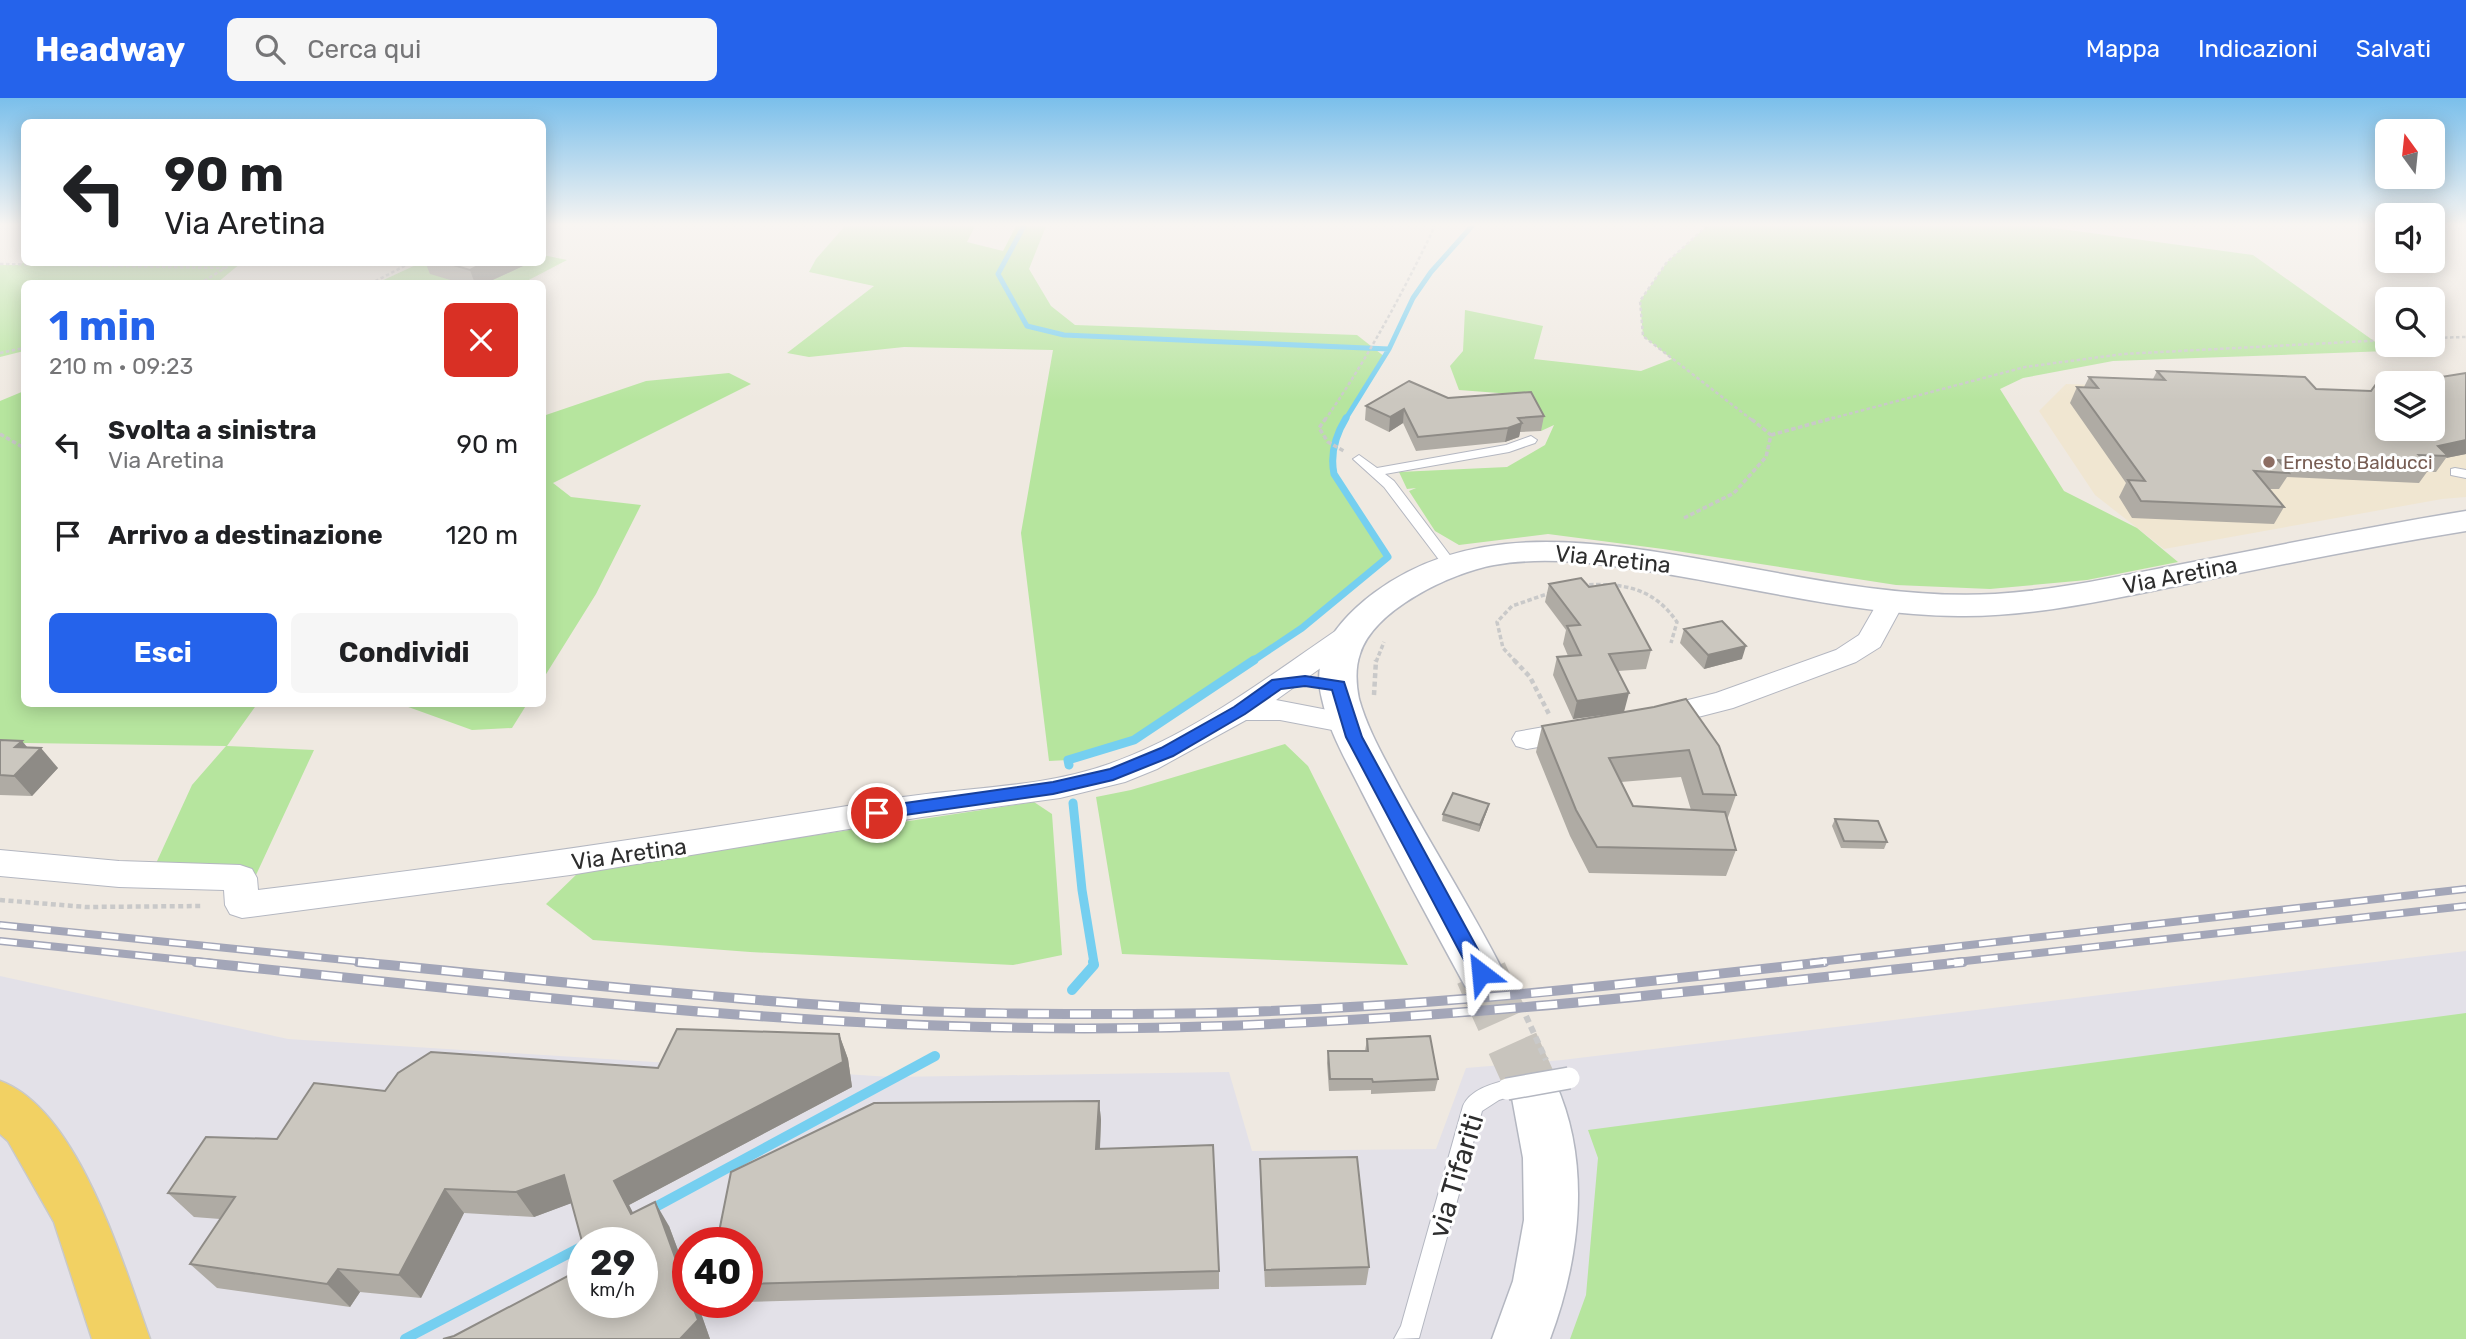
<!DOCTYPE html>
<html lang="it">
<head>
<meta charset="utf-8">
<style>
  body { margin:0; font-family:Rubik,sans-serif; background:#f6f6f6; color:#202124; height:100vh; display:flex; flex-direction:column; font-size:26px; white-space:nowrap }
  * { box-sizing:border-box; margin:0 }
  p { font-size:23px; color:#757577 }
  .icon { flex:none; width:38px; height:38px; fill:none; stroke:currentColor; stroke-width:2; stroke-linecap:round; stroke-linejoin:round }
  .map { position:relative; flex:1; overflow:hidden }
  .side { position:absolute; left:21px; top:182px; width:525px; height:427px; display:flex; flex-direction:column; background:#fff; border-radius:10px; box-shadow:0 4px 18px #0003 }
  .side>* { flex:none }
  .top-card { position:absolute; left:21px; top:21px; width:525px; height:147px; border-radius:10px; box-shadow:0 4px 18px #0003; background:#fff; color:#202124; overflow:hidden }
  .needle { width:46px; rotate:345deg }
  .buttons { position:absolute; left:2375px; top:21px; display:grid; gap:14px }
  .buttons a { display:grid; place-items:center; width:70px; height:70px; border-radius:10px; background:#fff; box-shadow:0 4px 18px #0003; font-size:35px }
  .speed { position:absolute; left:567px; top:1129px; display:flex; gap:14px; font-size:35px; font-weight:700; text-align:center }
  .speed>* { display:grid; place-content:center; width:91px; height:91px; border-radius:50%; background:#fff; box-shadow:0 4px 18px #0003; line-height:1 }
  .speed small { font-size:18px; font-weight:400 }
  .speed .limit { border:10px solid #d22; background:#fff; color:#111 }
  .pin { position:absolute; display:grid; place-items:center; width:60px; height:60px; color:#fff; margin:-30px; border:4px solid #fff; border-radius:50%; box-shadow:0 2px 7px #0007 }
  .me { position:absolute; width:77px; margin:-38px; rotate:331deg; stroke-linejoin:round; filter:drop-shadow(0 0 5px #0008) }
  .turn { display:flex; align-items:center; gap:24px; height:147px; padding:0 28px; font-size:32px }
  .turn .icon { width:91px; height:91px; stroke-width:2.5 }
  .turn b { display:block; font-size:49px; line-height:60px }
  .round { display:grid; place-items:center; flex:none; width:74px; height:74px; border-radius:10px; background:#f6f6f6 }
  .summary { display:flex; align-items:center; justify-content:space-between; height:119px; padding:0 28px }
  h1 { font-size:42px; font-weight:700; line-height:52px; color:#2563eb }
  .primary-button { display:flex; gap:14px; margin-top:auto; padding:14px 28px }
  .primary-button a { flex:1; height:80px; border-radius:10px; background:#2563eb; color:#fff; font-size:28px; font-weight:700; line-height:80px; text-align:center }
  .primary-button a+a { background:#f6f6f6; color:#202124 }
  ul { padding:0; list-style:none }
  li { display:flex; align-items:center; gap:21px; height:91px; padding:0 28px }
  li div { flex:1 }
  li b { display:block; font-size:26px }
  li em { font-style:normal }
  header { display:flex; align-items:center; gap:42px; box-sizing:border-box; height:98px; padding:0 35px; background:#2563eb; color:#fff }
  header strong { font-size:33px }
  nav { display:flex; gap:38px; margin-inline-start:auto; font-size:24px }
  .search { width:490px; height:63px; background:#f6f6f6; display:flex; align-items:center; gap:18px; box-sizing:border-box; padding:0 24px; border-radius:10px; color:#757577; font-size:26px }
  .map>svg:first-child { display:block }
</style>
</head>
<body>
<header>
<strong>Headway</strong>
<div class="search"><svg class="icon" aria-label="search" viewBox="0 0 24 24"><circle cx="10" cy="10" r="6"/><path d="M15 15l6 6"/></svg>Cerca qui</div>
<nav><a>Mappa</a><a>Indicazioni</a><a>Salvati</a></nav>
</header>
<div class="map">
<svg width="2466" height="1241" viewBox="0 0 2466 1241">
  <rect width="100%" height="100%" fill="#efe9e1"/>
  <!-- industrial -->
  <path fill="#e3e1e8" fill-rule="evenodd" d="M2466,853v388h-2466v-363l288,63 603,38 338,-5 23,79 184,-2 30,-81 96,-8zM583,1144h59v60h-59zM688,1144h59v60h-59z"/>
  <!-- education -->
  <path fill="#f0e6d1" d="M2466,281v118l-24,2 -278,50 -69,-54 -56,-84 27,-27 274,9 47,-5v41h45v-46z"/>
  <!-- green -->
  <path fill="#b6e59e" d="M845,128h130l-8,16 36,9 13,-25h30l-17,43 22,37 24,19 282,10 28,22 -46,73 -8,28 3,16 23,39 31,44 -86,71 -168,112 -66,20 -19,1 -28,-228 32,-183 -149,-3 -95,10 -22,-4 87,-67 -65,-14 7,-13z
    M1707,128h332l214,29 135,96 -275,10 -90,17 -23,11 64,102 73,37 41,34 -91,18 -97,9 -94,-4 -233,-36 -115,-15 -89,11 -24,-14 -26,-40 7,-3 -9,1 -8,-17 108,-5 38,-22 9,-20 -13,6 -16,-36 -66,-5 -9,-24 13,-15 2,-41 78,16 -9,33 107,12 31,-12 -29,-23 -3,-35 27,-39z
    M543,157l24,5 -44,23 -148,1 45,-21 122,-1z
    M25,164h216v1l-24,20 -193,1v67l-24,6v-92h19z
    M729,275l22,11 -198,99 18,14 70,8 -45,89 -53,85v-263l103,-35z
    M24,293v313h233l-30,42 87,4 -58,125 -104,-3 40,-87 34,-39 -200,-3 -26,3v-345z
    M400,606h127l-15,24 -40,2z
    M1285,646l23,22 100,199 -286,-11 -26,-157 35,-7z
    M1034,704l18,12 10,141 -49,10 -263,-13 -157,-12 -47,-36 34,-33z
    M2466,915v326h-896l16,-44 12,-137 -10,-28z"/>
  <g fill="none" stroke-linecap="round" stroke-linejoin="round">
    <!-- stream-far3 -->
    <path stroke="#75cff0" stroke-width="5" d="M1024,128l-26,48 29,52 37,9 325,14
      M1345,322l44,-71 24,-51 18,-26 41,-46"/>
    <!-- stream-far2 -->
    <path stroke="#75cff0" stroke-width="7" d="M1251,564l51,-34 86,-71 -54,-83c-4,-20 1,-38 12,-56"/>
    <!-- stream-far1 -->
    <path stroke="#75cff0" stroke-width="9" d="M1069,667l-1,-5 66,-20 120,-80
      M1073,705l9,87 12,73"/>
    <!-- stream -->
    <path stroke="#75cff0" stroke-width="10" d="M1072,892l22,-25 -1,-3
      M648,1113l287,-155
      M405,1241l178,-93"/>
    <!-- secondary-tunnel -->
    <path stroke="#c8c4bd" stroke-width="52" stroke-dasharray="52 25" stroke-linecap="butt" d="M1481,875l56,125"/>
    <defs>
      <path id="lane" d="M1531,338l6,4 -2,3 -26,9 -124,22 9,7 64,85 -7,4 -5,-1 -62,-82 -31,-28 6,-4 18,13 129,-23z
        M2455,370l11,2v8l-15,-3v-6z
        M1507,982l7,3 3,6 -3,6 -15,5 -17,11 -63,227 -25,1 7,-13 62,-220c7,-16 28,-22 44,-26z"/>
      <path id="street" d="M1892,495l10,2 3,6 -25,46 -24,15 -123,46 -78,20 -11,-3 -4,-7 4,-7 72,-18 120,-43 23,-15 23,-40z
        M1354,524l10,3 4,6 -4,6 -88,63 83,16 4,7 -4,7 -11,3 -68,-13h-34l-89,49 -32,13 -65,16 -138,19 -352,58 -328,43 -12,-4 -5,-9 -1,-15 -105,-3 -119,-11v-26l119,11 121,4 12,4 5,9 1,12c213,-26 426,-57 638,-92 70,-11 146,-10 213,-34 87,-31 160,-88 235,-139z
        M1578,623l11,3 4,7 -4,7 -62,11 -11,-3 -4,-7 4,-7z"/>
      <path id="secondary" d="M2466,413v20c-92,15 -184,33 -275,52 -77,15 -154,34 -232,33 -98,-1 -196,-26 -292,-42 -56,-9 -117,-19 -173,-9 -43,8 -120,44 -134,89 -5,14 -4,30 -1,45 9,32 26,60 41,89 34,62 72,122 104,185l-7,13 -16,6 -16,-6c-35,-64 -70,-129 -103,-194 -15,-30 -33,-60 -40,-93 -4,-15 -4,-32 2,-47 9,-24 30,-44 50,-59 102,-76 232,-50 348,-30 90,16 181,36 273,31 65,-4 129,-19 193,-31 93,-18 185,-37 278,-52z
        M1537,978l18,6c37,81 25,177 -5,257h-58l21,-58 11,-61 -1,-62 -11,-60 7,-16z"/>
      <path id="primary" d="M0,983c79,29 123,183 150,258h-58l-38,-117 -46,-81 -8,-7z"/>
    </defs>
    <!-- lane casing -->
    <use href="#lane" stroke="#b4b7c1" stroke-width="2"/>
    <!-- street casing -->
    <use href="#street" stroke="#b4b7c1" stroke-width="2"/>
    <!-- secondary casing -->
    <use href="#secondary" stroke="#b4b7c1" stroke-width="3"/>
    <!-- primary casing -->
    <use href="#primary" stroke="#c9c9c9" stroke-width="3"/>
    <!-- path-far3 -->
    <path stroke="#c9c9c9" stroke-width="2.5" stroke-dasharray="3.5 2.5" stroke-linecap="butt" d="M1707,128l-40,36 -27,39 3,35 109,84
      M0,166l226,4
      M199,186l36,-22
      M370,186l42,-22
      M2432,240l34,-1
      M0,255l24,-5
      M1325,322c43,-62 77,-126 110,-194
      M1826,322l199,-53 98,-13 264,-14"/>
    <!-- path-far2 -->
    <path stroke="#c9c9c9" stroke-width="3.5" stroke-dasharray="4.5 2.5" stroke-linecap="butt" d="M1326,320l-7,10 9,14 16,9
      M0,336l24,14
      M1771,337l62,-17
      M1684,420l50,-25 32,-36 5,-22 -21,-17
      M1582,487c41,-2 71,2 95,37l-6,21
      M1376,564l8,-20
      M1516,564l-13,-14 -6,-26 15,-16 38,-13"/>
    <!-- path-far1 -->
    <path stroke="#c9c9c9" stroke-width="4.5" stroke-dasharray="5 3.5" stroke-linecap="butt" d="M1514,562l16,17 19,37
      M1374,597l2,-35
      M0,802l86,7 116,-1"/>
    <!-- path -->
    <path stroke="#c9c9c9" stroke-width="6" stroke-dasharray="7 4.5" stroke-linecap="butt" d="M1526,918l20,44"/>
    <!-- lane -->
    <use href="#lane" fill="#fff" fill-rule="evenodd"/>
    <!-- street -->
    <use href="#street" fill="#fff" fill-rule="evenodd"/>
    <!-- secondary -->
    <use href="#secondary" fill="#fff" fill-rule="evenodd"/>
    <!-- primary -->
    <use href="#primary" fill="#f2d163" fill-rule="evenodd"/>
    <defs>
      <path id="rail-far1" d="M0,827l375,38
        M0,843l213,22
        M1810,865l656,-74
        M1947,865l519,-57"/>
      <path id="rail" d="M196,864c313,32 627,71 942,66 278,-4 550,-36 825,-66
        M358,864c174,17 348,36 523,47 83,5 168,5 251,5 232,0 463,-26 693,-52"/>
    </defs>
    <!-- rail-far1 casing -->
    <use href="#rail-far1" stroke="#a3a6b8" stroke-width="8"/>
    <!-- rail casing -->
    <use href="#rail" stroke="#a3a6b8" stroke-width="10"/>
    <!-- rail-far1 -->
    <use href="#rail-far1" stroke="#fff" stroke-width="5" stroke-dasharray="17" stroke-linecap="butt"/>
    <!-- rail -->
    <use href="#rail" stroke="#fff" stroke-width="7" stroke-dasharray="21" stroke-linecap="butt"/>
    <defs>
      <path id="lane-bridge" d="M1507,991l62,-11"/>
    </defs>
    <!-- lane-bridge casing -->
    <use href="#lane-bridge" stroke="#b4b7c1" stroke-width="24" stroke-linecap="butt"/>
    <!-- lane-bridge -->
    <use href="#lane-bridge" stroke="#fff" stroke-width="21"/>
  </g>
  <!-- wall -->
  <path fill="#afaba4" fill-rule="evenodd" d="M425,164h97l1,4 -39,18h-20l-34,-10z
    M2157,273l159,18 150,65 -20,4 -10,14h-9l-8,11 -132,-6 -8,12h-11l16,18 -10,17 -142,-6 -13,-21 7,-14 -56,-80 7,-16h7l5,-10 64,2z
    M1448,300l96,18 -3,15 -21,1 -1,5 -14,5 -89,9 -13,-28 -14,9 -24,-12 1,-14z
    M1549,486l40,3 62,63 -5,19 -28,2 6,41 -51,7 -20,-44 4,-18 11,-1 -5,-12 3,-14 -21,-28z
    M1684,531l58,30 -38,10 -24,-26z
    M1654,609l82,88 -9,25 9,30 -10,26 -137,-3 -19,-37 -34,-84 6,-26zM1681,679l10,33 -58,-4 -12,-24z
    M0,642l27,8 31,20 -26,28 -32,-1z
    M1489,706l-2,7 -8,21 -37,-11 1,-7z
    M1835,721l52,23 -3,7 -43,-1 -9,-22z
    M839,936l9,25 4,28 -223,118 4,8 36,13 19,51v25h9l13,37h-267l199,-37 -71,-99 -37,14 -70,-4 -43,85 -61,-6 -10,15 -133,-19 -27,-24 30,-45 -26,-2 -26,-24 109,-54 108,-48 273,-23z
    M1367,941l71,40 -3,12 -64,3v-4l-42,1 -2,-28 1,-12h37z
    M1099,1003l2,19 -1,29 119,122v18l-476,13h4v-60z
    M1260,1061l109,108 -3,18 -101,2 -5,-109z"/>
  <!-- shaded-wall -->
  <path fill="#8e8b86" d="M486,164h36l1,4 -39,18h-9l-5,-14z
    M1404,311l-1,14 -14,9 1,-15z
    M1522,325l-3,14 -14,5 3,-14z
    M2466,342v14l-20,4 2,-2 -10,-10z
    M1746,548l-4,13 -38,10 4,-14z
    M1629,595l-5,19 -51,7 4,-18z
    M22,643l12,14 7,-7 17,20 -26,28 -18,-20 1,-29z
    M1489,706l-2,7 -8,21 1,-7z
    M839,936l9,25 4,28 -223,118 17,33 -15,-24 -17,-33z
    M1099,1003l2,19 -2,48 -3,-19z
    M564,1077l16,25 -46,17 -18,-25z
    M445,1091l19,24 -43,85 -22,-23z
    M655,1104l14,24 19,51v16z
    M338,1171l22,23 -10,15 -23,-23z
    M691,1204h6l13,37h-30z"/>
  <!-- building -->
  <path fill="#cbc7bf" stroke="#8e8b86" stroke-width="2" d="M443,164h43l-16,8z
    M2157,273l148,6 11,12 55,2 8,-11 11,-2 10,5h-13v46h45v-46h-28l62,-10v67l-28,6 10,10 -29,-1 12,11 -153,-6 11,13 -35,-2 30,36 -143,-6 -13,-21 17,1 -68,-94 21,1 -9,-11 76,3z
    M1409,283l39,17 83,-6 13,24 -26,2 4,5 -14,5 -90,9 -14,-28 -14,8 -24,-11z
    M1581,480l8,9 26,-4 36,67 -42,4 20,39 -52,8 -20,-44 24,-2 -14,-29 13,-1 -31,-41z
    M1722,523l24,25 -38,9 -24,-26z
    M1686,601l33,47 17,49 -33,-1 -14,-44 -80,8 24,48 92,6 11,38 -139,-3 -21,-37 -34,-84 112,-19z
    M0,642l22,1 -7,6 26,1 -27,28 -14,-1z
    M1453,695l36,11 -9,21 -37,-11z
    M1835,721l43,2 9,21 -43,-1z
    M677,931l162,5 4,28 -229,119 17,33 24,-12 33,91v9h3l7,18 -18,19h-237l11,-3 129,-68v34h59v-60h-59v3l-19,-70 -48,17 -71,-3 -46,86 -61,-6 -11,15 -137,-20 45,-67 -67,-4 38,-56 71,2 37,-56 71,8 13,-18 33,-21 227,16z
    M1430,938l8,43 -65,3 -1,-3h-42l-2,-28h40l-1,-12z
    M1099,1003l-3,48 117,-4 6,126 -472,13v-42h-30l14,-70 143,-69z
    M1357,1059l12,110 -104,3 -5,-111z"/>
  <!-- sky -->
  <linearGradient id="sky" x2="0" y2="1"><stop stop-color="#7abfeb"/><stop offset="0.42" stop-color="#f8f5f2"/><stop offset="1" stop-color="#f8f5f2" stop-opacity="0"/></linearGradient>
  <rect width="2466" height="302" fill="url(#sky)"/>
  <!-- route -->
  <path fill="#2563eb" stroke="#184099" stroke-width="2" d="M1305,578l39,6 18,55 126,231 3,5 -3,6 -7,2 -7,-2 -128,-242 -14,-47 -27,-4 -24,3 -36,25 -72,42 -60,24 -60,14 -176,25 -8,-6 8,-6 176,-25 57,-13 51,-21 73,-41 38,-27z"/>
  <!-- markers -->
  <circle fill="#8d6e63" stroke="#fff" stroke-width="2.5" cx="2269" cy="364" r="7"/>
  <g text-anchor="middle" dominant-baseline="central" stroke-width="6" stroke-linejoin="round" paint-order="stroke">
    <!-- far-education labels -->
    <g font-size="19" fill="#785e54" stroke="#fff" text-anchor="start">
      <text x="2283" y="364">Ernesto Balducci</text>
    </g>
    <!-- street labels -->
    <g font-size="23" fill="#2e2e2e" stroke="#fff">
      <text transform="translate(1613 461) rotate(6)">Via Aretina</text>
      <text transform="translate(2180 477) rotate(-11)">Via Aretina</text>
      <text transform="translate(629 756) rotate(-8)">Via Aretina</text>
    </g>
    <!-- near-street labels -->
    <g font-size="28" fill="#2e2e2e" stroke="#fff">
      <text transform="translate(1456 1078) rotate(-73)">via Tifariti</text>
    </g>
  </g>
</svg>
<div class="buttons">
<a><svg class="needle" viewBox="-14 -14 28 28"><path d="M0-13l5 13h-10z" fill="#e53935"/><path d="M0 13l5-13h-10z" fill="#757577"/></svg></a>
<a><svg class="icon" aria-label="sound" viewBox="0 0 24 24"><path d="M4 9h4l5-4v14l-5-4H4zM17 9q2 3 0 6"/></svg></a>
<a><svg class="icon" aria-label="search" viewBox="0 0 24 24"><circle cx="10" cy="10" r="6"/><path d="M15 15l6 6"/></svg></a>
<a><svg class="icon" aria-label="layers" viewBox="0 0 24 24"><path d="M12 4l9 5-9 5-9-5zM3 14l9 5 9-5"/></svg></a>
</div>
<div class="speed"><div>29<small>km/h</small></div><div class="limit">40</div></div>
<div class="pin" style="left:877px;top:715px;background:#d93025"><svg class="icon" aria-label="arrive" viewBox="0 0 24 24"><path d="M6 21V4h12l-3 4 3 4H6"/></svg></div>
<svg class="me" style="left:1481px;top:875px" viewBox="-20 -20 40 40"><path d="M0-17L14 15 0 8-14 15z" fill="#2563eb" stroke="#fff" stroke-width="4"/></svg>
<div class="top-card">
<div class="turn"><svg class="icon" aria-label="left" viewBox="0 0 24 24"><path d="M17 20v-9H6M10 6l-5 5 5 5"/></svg><div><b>90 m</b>Via Aretina</div></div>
</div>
<section class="side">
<div class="summary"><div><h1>1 min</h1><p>210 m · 09:23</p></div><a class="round" style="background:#d93025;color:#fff"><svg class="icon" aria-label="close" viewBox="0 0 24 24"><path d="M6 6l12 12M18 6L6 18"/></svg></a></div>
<ul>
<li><svg class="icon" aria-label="left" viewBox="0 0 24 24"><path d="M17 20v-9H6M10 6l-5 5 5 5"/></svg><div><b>Svolta a sinistra</b><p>Via Aretina</p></div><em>90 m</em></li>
<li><svg class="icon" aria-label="arrive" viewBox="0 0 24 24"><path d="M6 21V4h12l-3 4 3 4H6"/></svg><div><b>Arrivo a destinazione</b></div><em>120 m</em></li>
</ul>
<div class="primary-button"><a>Esci</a><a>Condividi</a></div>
</section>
</div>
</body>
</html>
